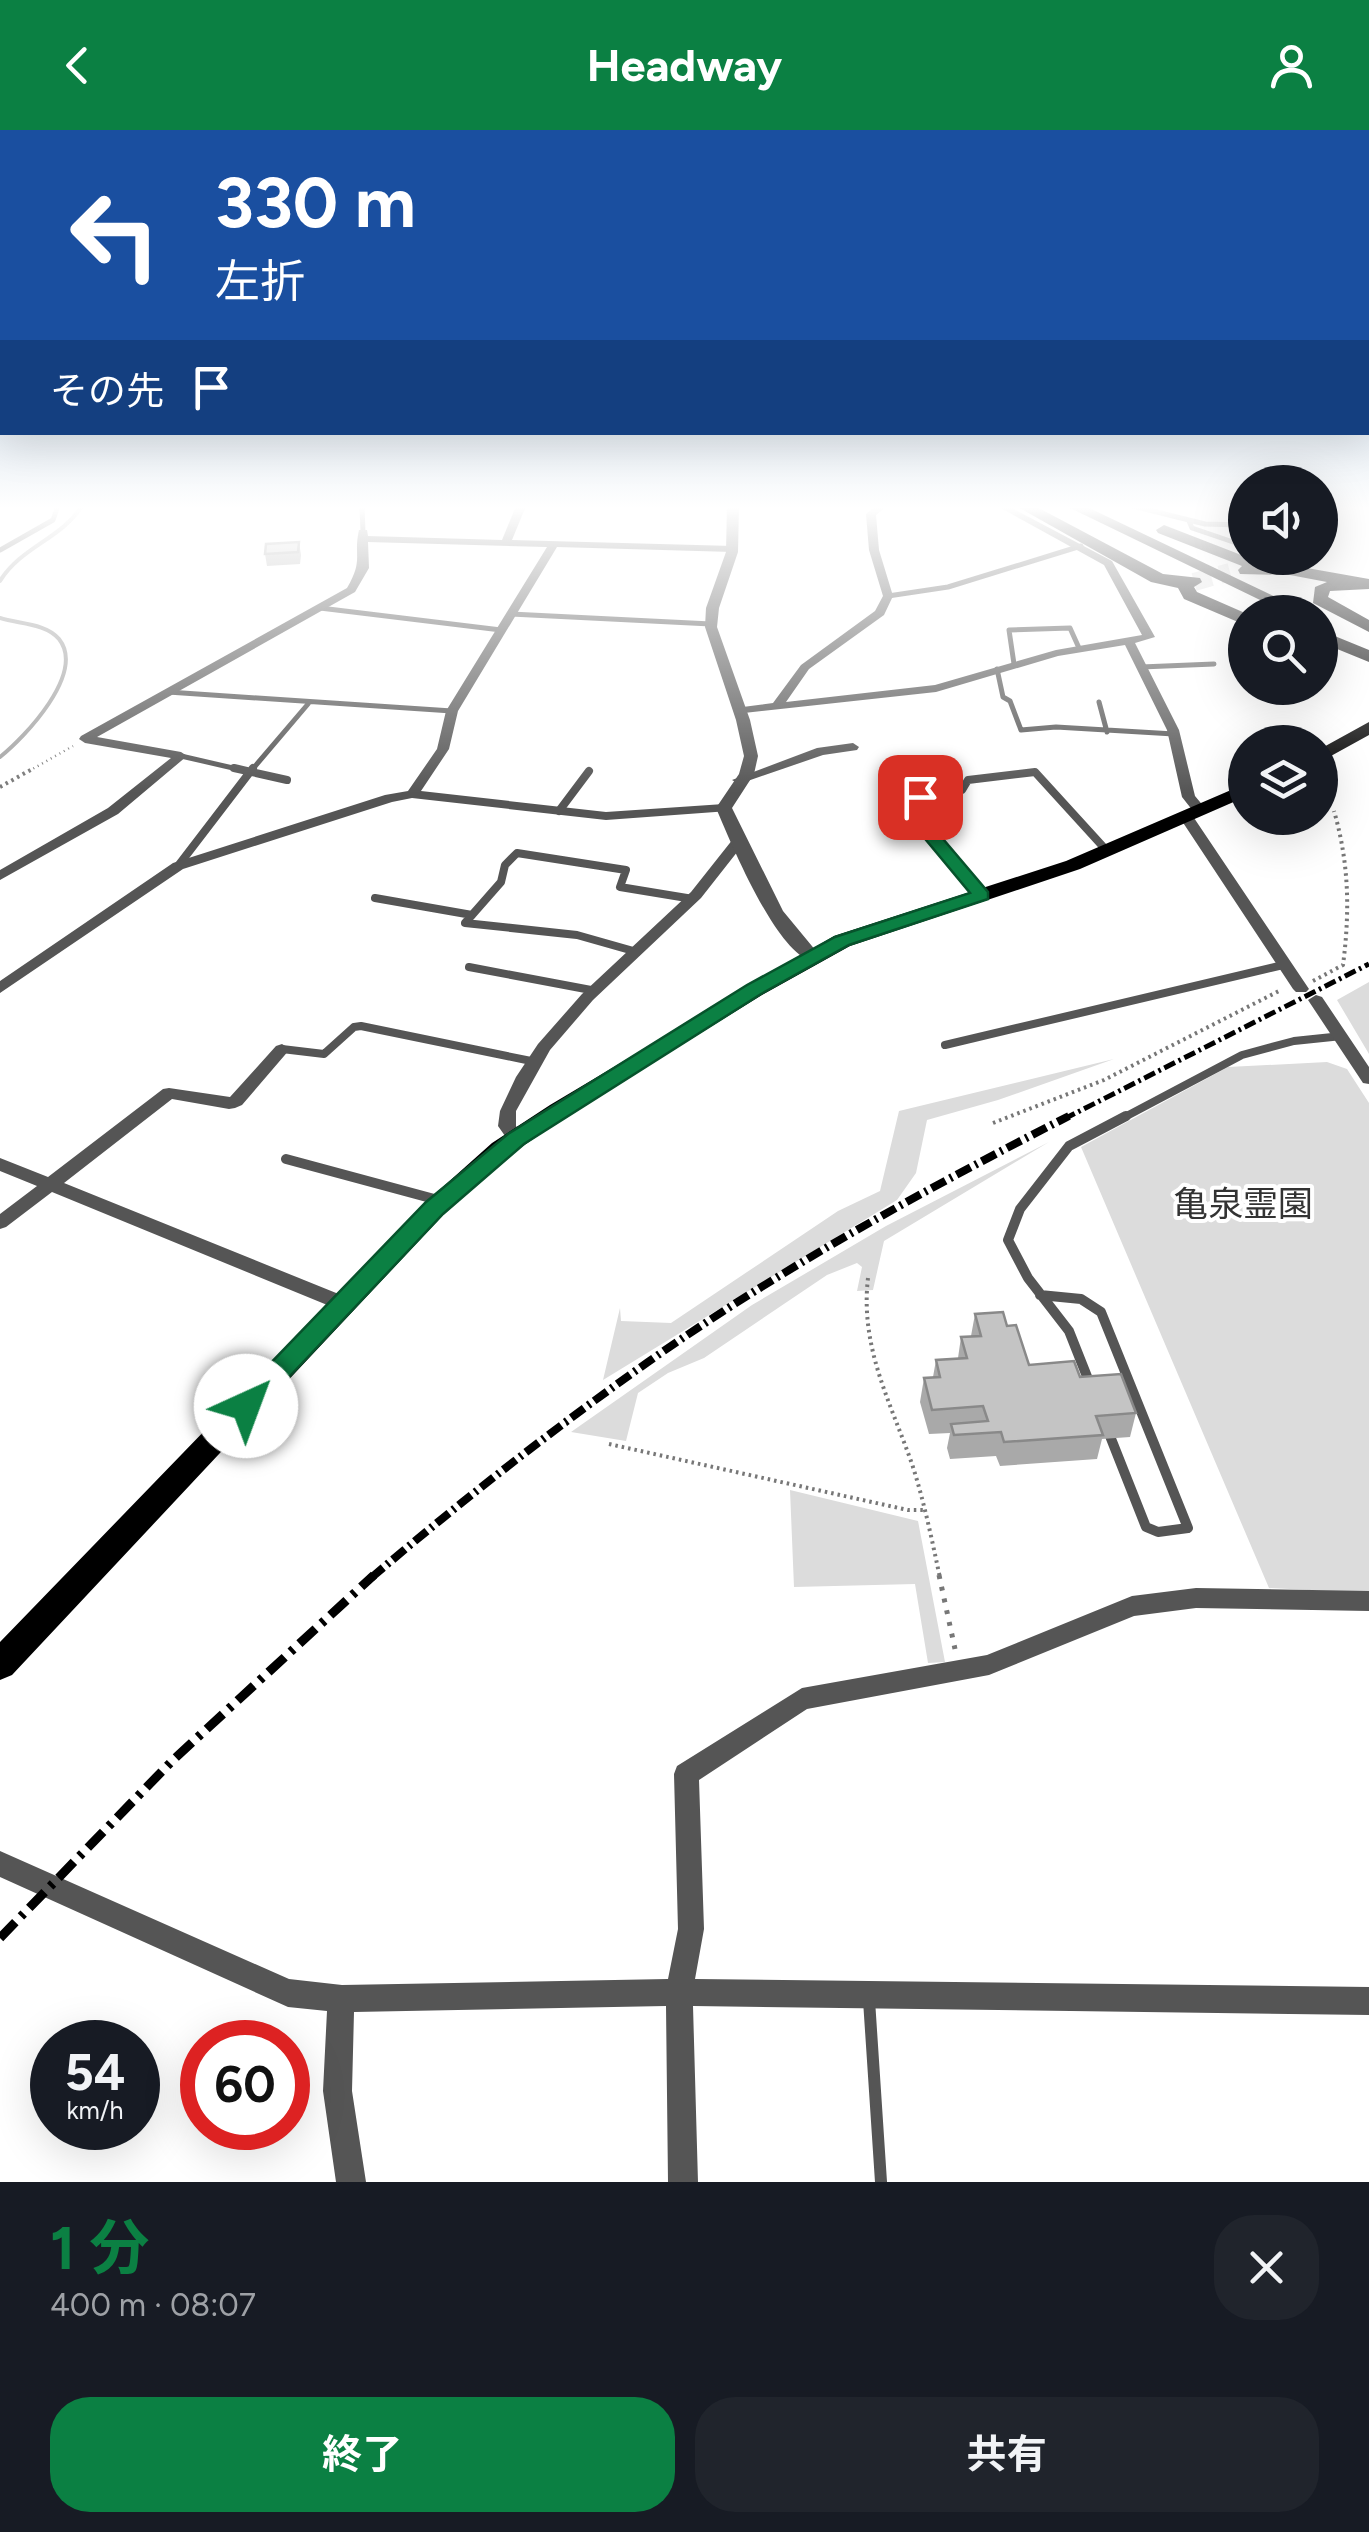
<!DOCTYPE html>
<html lang="ja">
<head>
<meta charset="utf-8">
<style>
  body { margin:0; font-family:Figtree,"Noto Sans JP",sans-serif; background:#20242c; color:#f1f3f6; height:100vh; display:flex; flex-direction:column; font-size:38px; white-space:nowrap }
  * { box-sizing:border-box; margin:0 }
  p { font-size:32px; color:#9ea1a6 }
  .icon { flex:none; width:55px; height:55px; fill:none; stroke:currentColor; stroke-width:2; stroke-linecap:round; stroke-linejoin:round }
  .map { position:relative; height:2052px; overflow:hidden }
  .details { display:flex; flex-direction:column; background:#171b24; flex:1 }
  .details>* { flex:none }
  .guide { position:absolute; left:0px; top:0px; width:1370px; height:305px; box-shadow:0 10px 40px #0002; background:#1a4fa0; color:#fff; overflow:hidden }
  .fabs { position:absolute; left:1228px; top:335px; display:grid; gap:20px }
  .fabs a { display:grid; place-items:center; width:110px; height:110px; border-radius:50%; background:#171b24; box-shadow:0 10px 40px #0002; font-size:50px }
  .speed { position:absolute; left:30px; top:1890px; display:flex; gap:20px; font-size:50px; font-weight:700; text-align:center }
  .speed>* { display:grid; place-content:center; width:130px; height:130px; border-radius:50%; background:#171b24; box-shadow:0 10px 40px #0002; line-height:1 }
  .speed small { font-size:25px; font-weight:400 }
  .speed .limit { border:15px solid #d22; background:#fff; color:#111 }
  .pin { position:absolute; display:grid; place-items:center; width:85px; height:85px; color:#fff; margin:-42px; border-radius:20px; box-shadow:0 5px 15px #0006 }
  .me { position:absolute; width:110px; margin:-55px; rotate:43deg; stroke-linejoin:round; filter:drop-shadow(0 0 8px #0008) }
  .turn { display:flex; align-items:center; gap:35px; height:210px; padding:0 50px; font-size:45px }
  .turn .icon { width:130px; height:130px; stroke-width:2.5 }
  .turn b { display:block; font-size:70px; line-height:85px }
  .then { display:flex; align-items:center; height:95px; padding:0 50px; background:#0003; gap:20px; font-size:38px }
  .round { display:grid; place-items:center; flex:none; width:105px; height:105px; border-radius:40px; background:#20242c }
  .head { display:flex; align-items:center; justify-content:space-between; height:170px; padding:0 50px }
  h1 { font-size:60px; font-weight:700; line-height:75px; color:#0b8043 }
  .button { display:flex; gap:20px; margin-top:auto; padding:20px 50px }
  .button a { flex:1; height:115px; border-radius:40px; background:#0b8043; color:#fff; font-size:40px; font-weight:700; line-height:115px; text-align:center }
  .button a+a { background:#20242c; color:#f1f3f6 }
  header { display:flex; justify-content:space-between; align-items:center; height:130px; padding:0 50px; background:#0b8043; color:#fff; font-size:45px; font-weight:700 }
  .map>svg:first-child { display:block }
</style>
</head>
<body>
<header><svg class="icon" aria-label="back" viewBox="0 0 24 24"><path d="M15 5l-7 7 7 7"/></svg>Headway<svg class="icon" aria-label="person" viewBox="0 0 24 24"><circle cx="12" cy="8" r="4"/><path d="M4 21q1-7 8-7t8 7"/></svg></header>
<div class="map">
<svg width="1369" height="2052" viewBox="0 0 1369 2052">
  <rect width="100%" height="100%" fill="#fff"/>
  <!-- green -->
  <path fill="#dcdcdc" d="M1369,852v72l-32,-54z
    M1114,929l-116,41 -71,20 -11,53 -19,27 -294,180 17,-72 1,13 50,2 167,-112 42,-20 19,-80z
    M1327,932l20,7 22,34v490l-100,-5 -188,-441 147,-80z
    M1049,1012l-165,99 -11,49 -16,1 5,-24 -5,-4 -30,12 -123,83 -36,15 -30,20 -12,48 -55,-9 181,-127 134,-79z
    M790,1360l128,31 27,141 -17,1 -13,-79 -121,3z"/>
  <g fill="none" stroke-linecap="round" stroke-linejoin="round">
    <!-- stream -->
    <path stroke="#a3a3a3" stroke-width="4" d="M0,451c21,-34 61,-42 82,-75
      M0,488c18,6 46,5 59,21 27,34 -34,98 -59,118"/>
    <!-- trunk-tunnel -->
    <path stroke="#d9d9d9" stroke-width="18" stroke-dasharray="18 9" stroke-linecap="butt" d="M1194,452l36,-10"/>
    <!-- path-far2 -->
    <path stroke="#777" stroke-width="2.5" stroke-dasharray="1 4" stroke-linecap="butt" d="M29,641l44,-25"/>
    <!-- path-far1 -->
    <path stroke="#777" stroke-width="4" stroke-dasharray="2.5 4" stroke-linecap="butt" d="M0,657l34,-19
      M1313,851l30,-16c7,-54 6,-102 -9,-154
      M993,993l111,-43 177,-90
      M868,1148c-8,69 22,123 44,186 12,37 20,76 28,114
      M609,1314l299,66h17"/>
    <!-- path -->
    <path stroke="#777" stroke-width="5" stroke-dasharray="4 8" stroke-linecap="butt" d="M939,1445l16,74"/>
    <!-- service-far3 -->
    <path stroke="#555" stroke-width="5" d="M362,376l1,26
      M1133,376l72,18 40,1
      M1189,391l3,7 53,18
      M0,420l53,-30 5,-14
      M888,466l60,-9 133,-41
      M320,478l181,22
      M511,484l200,10
      M1014,534l-5,-34 61,-2 9,20
      M1141,537l73,-3
      M997,539l6,28 7,4 11,29 35,-3 118,7
      M168,562l284,19
      M1099,572l8,30
      M181,626l65,15
      M251,641l57,-67"/>
    <!-- service-far2 -->
    <path stroke="#555" stroke-width="8" d="M234,638l53,12
      M559,681l30,-40
      M178,736l75,-98
      M982,765l-52,-61 -9,-37 41,-7 6,-10 67,-8 72,79
      M375,768l97,17
      M637,822l-60,-17 -112,-12 36,-41 4,-17 12,-12 109,17 -6,17 73,12
      M469,837l122,23
      M945,915l338,-80
      M282,919l42,5 30,-27 7,-1 175,36
      M1121,989l121,-64 52,-14 48,-5"/>
    <!-- service-far1 -->
    <path stroke="#555" stroke-width="10" d="M286,1029l152,41
      M1040,1165l41,4 20,13 87,216 -30,4 -12,-5 -38,-96
      M1090,1254l-21,-53 -41,-53 -20,-38 12,-31 49,-63 57,-30"/>
    <!-- service -->
    <path stroke="#555" stroke-width="12" d="M869,1870l12,182"/>
    <!-- minor -->
    <path fill="#555" fill-rule="evenodd" d="M516,376h10l-14,34 221,6 5,3 -5,3 -176,-5 -99,164 -9,38 -28,42 185,21 118,-8 7,4 -2,3 -123,9 -194,-22 -20,4 -209,67 -183,124v-12l173,-118 212,-68 23,-4 29,-42 9,-38 101,-164 -179,-5 1,26 -14,24 -258,145 84,15 6,4 -69,58 -118,66v-10l108,-62 63,-50 -86,-15 -6,-4 2,-3 266,-148c17,-29 6,-32 12,-58h8l1,6 134,4z
      M876,376h11l-11,9 3,35 14,46 -9,19 -75,54 -23,33 149,-17 121,-35 86,-15 -38,-70 -107,-59h11l104,55 43,76 -20,6 44,87 16,66 10,12 -2,3h-10l-11,-14 -15,-67 -42,-85 -67,11 -122,36 -201,22v-6l38,-5 28,-38 74,-54 8,-15 -14,-46 -3,-36z
      M853,613l6,4 -2,3 -34,5 -84,29 -7,-4 85,-32z
      M1185,681l5,1 119,177 -3,3h-10l-3,-3 -115,-174z
      M738,708l7,4 -44,56 -108,102 -43,50 -34,61v15l9,13 -9,6 -6,-2 -12,-17 2,-15 16,-34 22,-33 44,-50 109,-102 42,-53z
      M1316,865l6,2 47,70v17l-6,-1 -55,-83z
      M282,914l8,5 -48,56 -7,3 -6,1 -57,-10 -108,84 287,116 3,5 -3,5h-14l-285,-117 -46,35 -6,2v-15l37,-28 -37,-15v-13l48,19 115,-88 6,-1 61,9 46,-51z
      M1196,1458l173,3v20l-173,-3 -62,8 -145,59 -182,34 -108,71 5,149 -9,50 674,8v28l-676,-9 5,176h-30l-2,-176 -312,6 -2,79 14,91h-30l-13,-91 4,-80 -39,-4 -288,-130v-26l289,128 53,6 326,-6 10,-50 -4,-155 3,-8 125,-78 185,-33 145,-59z"/>
    <!-- tertiary -->
    <path fill="#555" fill-rule="evenodd" d="M727,376h12l-1,46 -19,56 -2,19 33,93 8,36 -4,18 -22,34 51,103 38,46 -9,5c-38,-13 -80,-117 -96,-154l23,-34 5,-18 -8,-36 -31,-93 1,-19 20,-56z"/>
    <!-- primary -->
    <path fill="#000" fill-rule="evenodd" d="M1369,592v13l-49,27v-13z
      M1245,654v13l-165,72 -230,77 -88,49 -194,120 -58,40 -66,59 -432,461 -12,5v-38l426,-440 66,-59 58,-38 284,-169 232,-75z"/>
    <!-- trunk -->
    <path fill="#000" fill-rule="evenodd" d="M1016,376h19l128,68 37,4 2,4 -8,5 3,5 48,21v12l-61,-26 -6,-11 -27,-6z
      M1066,376h19l222,106h-22z
      M1164,395l103,40h23l79,14v10l-39,2 -2,6 41,23v12l-56,-29 2,-16 12,-5 -37,-7 -50,-1 -2,-4 4,-4 -84,-33 -2,-3z
      M1320,500l49,20v12l-49,-20z"/>
    <!-- rail-far2 -->
    <path stroke="#000" stroke-width="5" stroke-dasharray="12 4 2.5 4" stroke-linecap="butt" d="M1064,989l305,-155"/>
    <!-- rail-far1 -->
    <path stroke="#000" stroke-width="8" stroke-dasharray="16 5 2.5 5" stroke-linecap="butt" d="M371,1448c89,-76 181,-148 277,-216 132,-93 276,-172 421,-246"/>
    <!-- rail -->
    <path stroke="#000" stroke-width="9" stroke-dasharray="22 8 4 8" stroke-linecap="butt" d="M0,1808l173,-178 201,-185"/>
  </g>
  <!-- wall -->
  <path fill="#a9a9a9" d="M299,412l2,13 -1,9 -33,2 -2,-12z
    M975,1184l32,12 22,39 51,12 56,36 -6,24 -28,2 -5,20 -97,7 -4,-10 -46,3 -3,-11 3,-15 -21,1 -9,-32 4,-24 9,-1 3,-17 22,-2 3,-21 10,-1z"/>
  <!-- building -->
  <path fill="#c4c4c4" stroke="#898989" stroke-width="2.5" d="M299,412l-1,10 -33,2 1,-10z
    M1003,1182l4,14 9,-1 13,40 45,-4 6,16 41,-3 15,39 -40,3 7,19 -99,7 -3,-10 -47,3 -3,-11 37,-3 -5,-15 -51,4 -8,-32 16,-1 -4,-17 31,-2 -6,-21 20,-1 -6,-22z"/>
  <!-- sky -->
  <linearGradient id="sky" x2="0" y2="1"><stop stop-color="#8cadcc"/><stop offset="0.57" stop-color="#fff"/><stop offset="1" stop-color="#fff" stop-opacity="0"/></linearGradient>
  <rect width="1369" height="663" fill="url(#sky)"/>
  <!-- route -->
  <path fill="#0b8043" stroke="#07532c" stroke-width="2.5" d="M920,662l9,5 9,36 50,59v7l-139,46 -88,49 -237,150 -81,70 -188,199h-19l-4,-7 4,-7 190,-197 82,-68 239,-149 88,-48 135,-44 -49,-59 -9,-37z"/>
  <g text-anchor="middle" dominant-baseline="central" stroke-width="8" stroke-linejoin="round" paint-order="stroke">
    <!-- park labels -->
    <g font-size="35" fill="#333" stroke="#fff">
      <text x="1243" y="1074">亀泉霊園</text>
    </g>
  </g>
</svg>
<div class="fabs">
<a><svg class="icon" aria-label="sound" viewBox="0 0 24 24"><path d="M4 9h4l5-4v14l-5-4H4zM17 9q2 3 0 6"/></svg></a>
<a><svg class="icon" aria-label="search" viewBox="0 0 24 24"><circle cx="10" cy="10" r="6"/><path d="M15 15l6 6"/></svg></a>
<a><svg class="icon" aria-label="layers" viewBox="0 0 24 24"><path d="M12 4l9 5-9 5-9-5zM3 14l9 5 9-5"/></svg></a>
</div>
<div class="speed"><div>54<small>km/h</small></div><div class="limit">60</div></div>
<div class="pin" style="left:920px;top:667px;background:#d93025"><svg class="icon" aria-label="arrive" viewBox="0 0 24 24"><path d="M6 21V4h12l-3 4 3 4H6"/></svg></div>
<svg class="me" style="left:246px;top:1276px" viewBox="-20 -20 40 40"><circle r="19" fill="#fff"/><path d="M0-13L10 11 0 6-10 11z" fill="#0b8043"/></svg>
<div class="guide">
<div class="turn"><svg class="icon" aria-label="left" viewBox="0 0 24 24"><path d="M17 20v-9H6M10 6l-5 5 5 5"/></svg><div><b>330 m</b>左折</div></div>
<div class="then">その先<svg class="icon" aria-label="arrive" viewBox="0 0 24 24"><path d="M6 21V4h12l-3 4 3 4H6"/></svg></div>
</div>
</div>
<section class="details">
<div class="head"><div><h1>1 分</h1><p>400 m · 08:07</p></div><a class="round"><svg class="icon" aria-label="close" viewBox="0 0 24 24"><path d="M6 6l12 12M18 6L6 18"/></svg></a></div>
<div class="button"><a>終了</a><a>共有</a></div>
</section>
</body>
</html>
